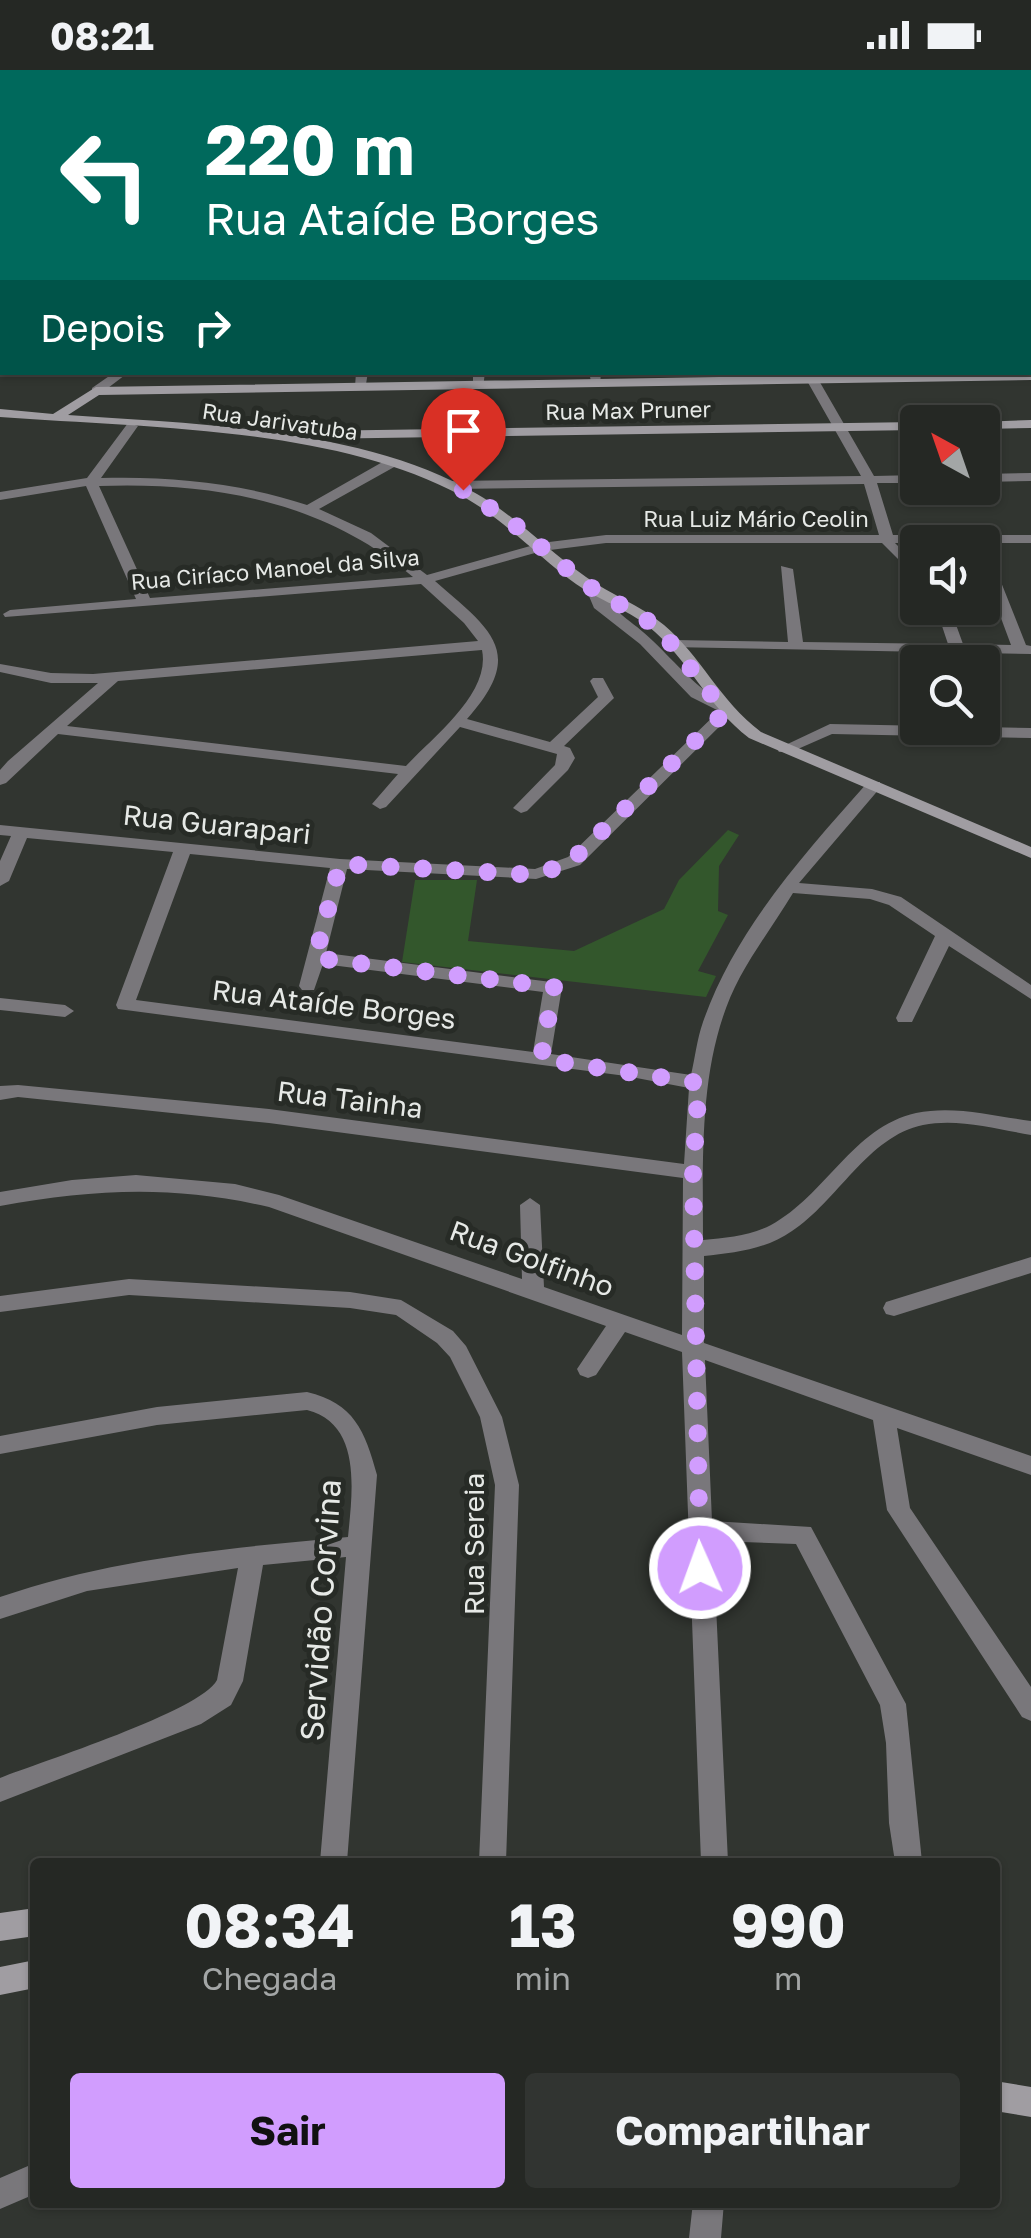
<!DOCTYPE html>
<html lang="pt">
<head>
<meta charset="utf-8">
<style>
  body { margin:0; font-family:"Golos Text",sans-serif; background:#313431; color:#f1f3f6; height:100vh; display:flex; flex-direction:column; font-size:38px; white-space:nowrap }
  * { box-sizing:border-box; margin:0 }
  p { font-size:32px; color:#a3a6a6 }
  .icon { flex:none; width:55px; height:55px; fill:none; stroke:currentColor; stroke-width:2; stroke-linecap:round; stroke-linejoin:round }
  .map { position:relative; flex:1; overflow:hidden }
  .sheet { position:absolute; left:30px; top:1788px; width:970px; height:350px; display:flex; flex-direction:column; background:#252824; border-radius:10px; box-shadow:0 2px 8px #0004,0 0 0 2px #424441 }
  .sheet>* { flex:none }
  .hud { position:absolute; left:0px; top:0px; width:1032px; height:305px; box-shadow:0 2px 8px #0004,0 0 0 2px #424441; background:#00695c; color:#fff; overflow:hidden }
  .needle { width:65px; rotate:320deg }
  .controls { position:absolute; left:900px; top:335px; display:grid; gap:20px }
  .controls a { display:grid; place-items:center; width:100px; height:100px; border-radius:10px; background:#252824; box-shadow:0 2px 8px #0004,0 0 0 2px #424441; font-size:50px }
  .pin { position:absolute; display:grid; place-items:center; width:85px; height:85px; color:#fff; margin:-102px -42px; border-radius:50% 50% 50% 0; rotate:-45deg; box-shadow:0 0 10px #0007 }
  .pin .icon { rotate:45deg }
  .me { position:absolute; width:110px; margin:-55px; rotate:358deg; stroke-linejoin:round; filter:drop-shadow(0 0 8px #0008) }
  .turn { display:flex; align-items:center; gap:35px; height:210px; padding:0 40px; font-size:45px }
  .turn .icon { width:130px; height:130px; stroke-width:2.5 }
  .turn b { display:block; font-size:70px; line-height:85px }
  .then { display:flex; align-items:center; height:95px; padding:0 40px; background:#0003; gap:20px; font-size:38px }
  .eta { display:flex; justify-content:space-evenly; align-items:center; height:170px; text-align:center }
  .eta b { font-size:60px; font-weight:700; line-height:70px }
  .cta { display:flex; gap:20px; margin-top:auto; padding:20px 40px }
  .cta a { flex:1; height:115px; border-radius:10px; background:#d19dfe; color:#111; font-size:40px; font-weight:700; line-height:115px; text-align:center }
  .cta a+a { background:#313431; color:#f1f3f6 }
  .status { display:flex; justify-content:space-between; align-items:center; height:70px; padding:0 50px; background:#252824; direction:ltr }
  .status svg { height:28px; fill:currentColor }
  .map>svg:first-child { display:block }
</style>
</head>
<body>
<div class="status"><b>08:21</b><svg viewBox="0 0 49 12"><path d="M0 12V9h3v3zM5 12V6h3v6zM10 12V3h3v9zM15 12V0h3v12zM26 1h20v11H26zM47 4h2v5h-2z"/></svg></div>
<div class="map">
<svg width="1031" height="2168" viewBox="0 0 1031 2168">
  <rect width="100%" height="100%" fill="#313530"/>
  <!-- green -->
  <path fill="#33572c" d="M328,0h377l1,2h-379z
    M728,760l11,5 -20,31 -1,45 10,4 -30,56 18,5 -10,21 -304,-35 13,-82h62l-9,61 106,10 90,-42 15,-29z"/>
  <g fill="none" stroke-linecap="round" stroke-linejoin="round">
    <!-- river -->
    <path stroke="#6d4f87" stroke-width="32" d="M628,2l1,-2"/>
    <!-- street -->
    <path fill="#79777b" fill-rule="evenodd" d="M712,0h8l1,2h-8z
      M795,0h8l1,2h-8z
      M883,0h9l1,2h-8z
      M968,0h8l1,2h-8z
      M1030,44h1v6h-1z
      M0,53l2,1v6l-2,-1z
      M0,78l2,1v7l-2,-1z
      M1030,82h1v7h-1z
      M2,94v6l-2,1v-6z
      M1030,116h1v6h-1z
      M0,120l2,1v6l-2,-1z
      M0,151l2,1v6h-2z
      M0,183h2v7h-2z
      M1030,201h1v6h-1z
      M0,218h2v7h-2z
      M1030,245h1v8h-1z
      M0,299l2,3h6l-8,5z
      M115,302h14l-29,22h-8v-6z
      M356,302h12l-3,18 -10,-3z
      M473,302h12l-2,16 -10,-3z
      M589,302h12l-1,14h-8z
      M802,302h12l60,104 44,-1v8h-41l16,52h138v8h-136l23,23v13l-36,-36h-276l-64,8 -107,30c56,49 92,71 32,138l83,23 48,-45 -8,-16 3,-3h10l11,20 -50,48 6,2 5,10 -7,12 -41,41 -6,2 -8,-5 42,-43 2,-11 -97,-27 -74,80 -6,2 -8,-5 26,-30 -340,-40 -52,49 -6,2v-15l8,-9 90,-78h-47l-51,-11v-8l51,9 42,1 385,-33 -14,-18 -43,-39 -416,33 -2,-3 7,-4 126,-11 -50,-113 -86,14v-8l87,-14 41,-55 10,3 -37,52c69,-2 140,5 206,27l79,-45h10v6l-77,43 52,24 56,42 114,-32 65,-8h273l-15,-51 -413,5 -6,-4 6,-4 410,-5zM99,416c115,-4 224,15 314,91l-263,21zM482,580c9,43 -48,86 -76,116l-339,-40 51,-45z
      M1031,403v8l-49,1v-8z
      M781,496l12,3 10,73 145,2 -12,-36h14l13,36 48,1 -26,-70 12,-3 29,73 5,1v8l-362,-7 -2,-3 7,-4 114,2z
      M588,516h10c14,27 34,34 55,55 24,23 42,46 71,62l1,5 8,5 -3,3 -150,149 -44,14 -189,-10 -21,84 233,30 3,4 -11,67 140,21c4,-17 6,-36 12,-53 32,-92 102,-169 165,-240h12v6l-81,95 73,6 29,8 130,88v14l-82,-53 -37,76h-14l-2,-4 39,-82 -46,-31 -19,-6 -77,-6c-17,28 -37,55 -53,84 -42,78 -37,177 -37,263 23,-2 47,-4 68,-15 54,-29 82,-98 145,-112 38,-8 77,3 115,8v14c-35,-6 -73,-17 -108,-10 -55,11 -86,77 -131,106 -25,18 -58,22 -88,25v87l327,113v19l-134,-47 13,80 121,179v34l-9,-4 -135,-207 -14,-90 -168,-60 7,161 99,6 95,177 16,158h-27l-6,-39 -3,-80 -6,-38 -84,-161 -83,-3 15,321h-27l-19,-510 -57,-20 -29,43 -8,3 -8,-3 -3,-6 29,-43 -337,-119c-96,-22 -174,-18 -269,-1v-14l72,-12 64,-5 99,9 44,11 243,84 -2,-74 10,-7 10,7 4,82 138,48 1,-157 -414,-55 -251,-26 -18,3v-14l18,-1 251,24 415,55 5,-76 -63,-12 -508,-67 -2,-4 57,-153 -146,-14 -18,43 -9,5v-25l11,-25 -11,-1v-10l340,34 195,10 33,-12 151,-146 -28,-14 -51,-53 -46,-36 -8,-19zM190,784l140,14 -31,118 3,4h12l9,-26 220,28 -10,60 -397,-52z
      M830,654l201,4v10l-199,-4 -41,18h-12l-2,-3z
      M0,928l65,7 9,6 -9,6 -65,-7z
      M1031,1187v16l-137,43 -8,-2 -3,-6 3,-6z
      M129,1209l221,13 51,8 52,31 13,15 36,71 17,68 -13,377h-27l16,-377 -15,-68 -30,-60 -13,-14 -41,-28 -46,-7 -221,-13 -129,17v-16z
      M307,1322c47,11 58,39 70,83l-30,387h-27l26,-305 -83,8 -20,116 -12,24 -30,19 -201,78v-24c40,-16 201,-67 217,-98l21,-112 -151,23 -87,28v-22c113,-39 229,-49 348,-60 4,-43 15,-113 -41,-127l-150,15 -157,29v-18l157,-29z
      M35,2093v31l-35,15v-31z
      M693,2132h31l-3,36h-32z"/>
    <!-- secondary -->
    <path fill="#a09da2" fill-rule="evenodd" d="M2,106v6l-2,1v-6z
      M1031,302v8l-932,15 -31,20c127,9 298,13 409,79 40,23 71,57 109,83 25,18 54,28 78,48 37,31 55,75 97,107l270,115v11l-282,-120c-41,-31 -61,-80 -101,-112 -22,-17 -49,-26 -72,-42 -39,-28 -72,-65 -114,-88 -130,-70 -318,-68 -462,-79v-8l53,5 43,-27z
      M1031,350v8l-49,1v-7h-4z
      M918,352v8l-607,9 -6,-4 6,-4z
      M35,1838v28l-35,5v-28z
      M35,1890v28l-35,7v-28z
      M995,2011l36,6v30l-36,-6z"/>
  </g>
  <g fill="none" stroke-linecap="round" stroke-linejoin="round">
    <!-- route -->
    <path stroke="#d19dfe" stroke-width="18" stroke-dasharray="0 32.4" d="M463,420l51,34 71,60 73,43 67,85 -160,155 -43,7 -182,-10 -25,94 239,29 -13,72 158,24 -6,89 7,396"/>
  </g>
  <g text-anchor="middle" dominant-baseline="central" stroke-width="10" stroke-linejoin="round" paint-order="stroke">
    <!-- far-street labels -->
    <g font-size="22" fill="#e6e9e6" stroke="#272b26">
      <text transform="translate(628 340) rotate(-1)">Rua Max Pruner</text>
      <text transform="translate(280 351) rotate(8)">Rua Jarivatuba</text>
      <text x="756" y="448">Rua Luiz Mário Ceolin</text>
      <text transform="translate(275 499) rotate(-5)">Rua Ciríaco Manoel da Silva</text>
    </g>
    <!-- street labels -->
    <g font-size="28" fill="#e6e9e6" stroke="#272b26">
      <text transform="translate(217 754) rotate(6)">Rua Guarapari</text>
      <text transform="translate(334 934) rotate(7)">Rua Ataíde Borges</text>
      <text transform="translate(350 1029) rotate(7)">Rua Tainha</text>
      <text transform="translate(532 1188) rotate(20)">Rua Golfinho</text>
      <text transform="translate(473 1474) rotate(-90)">Rua Sereia</text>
    </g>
    <!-- near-street labels -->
    <g font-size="32" fill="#e6e9e6" stroke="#272b26">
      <text transform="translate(320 1540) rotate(-86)">Servidão Corvina</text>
    </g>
  </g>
</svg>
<div class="controls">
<a><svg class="needle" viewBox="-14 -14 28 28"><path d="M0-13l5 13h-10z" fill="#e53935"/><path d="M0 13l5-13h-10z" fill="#a3a6a6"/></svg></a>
<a><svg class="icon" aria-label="sound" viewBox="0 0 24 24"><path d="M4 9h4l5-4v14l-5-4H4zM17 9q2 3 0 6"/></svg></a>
<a><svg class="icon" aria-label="search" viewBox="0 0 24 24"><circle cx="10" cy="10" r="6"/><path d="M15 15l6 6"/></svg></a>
</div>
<div class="pin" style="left:463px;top:420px;background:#d93025"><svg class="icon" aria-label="arrive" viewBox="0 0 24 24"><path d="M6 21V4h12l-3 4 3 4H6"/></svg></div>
<svg class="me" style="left:700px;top:1498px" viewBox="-20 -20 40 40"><circle r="17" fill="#d19dfe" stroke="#fff" stroke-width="3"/><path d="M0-11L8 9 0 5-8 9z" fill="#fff"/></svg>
<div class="hud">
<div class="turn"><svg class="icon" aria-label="left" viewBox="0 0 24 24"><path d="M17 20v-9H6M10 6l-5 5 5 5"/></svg><div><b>220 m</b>Rua Ataíde Borges</div></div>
<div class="then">Depois<svg class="icon" aria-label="right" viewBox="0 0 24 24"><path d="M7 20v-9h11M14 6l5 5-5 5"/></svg></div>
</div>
<section class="sheet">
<div class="eta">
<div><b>08:34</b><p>Chegada</p></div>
<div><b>13</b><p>min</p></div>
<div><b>990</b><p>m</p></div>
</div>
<div class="cta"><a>Sair</a><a>Compartilhar</a></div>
</section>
</div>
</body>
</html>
